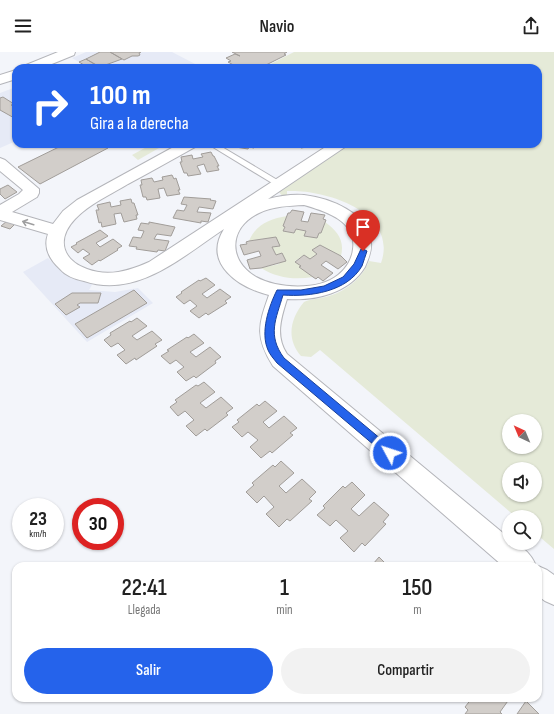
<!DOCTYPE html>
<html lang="es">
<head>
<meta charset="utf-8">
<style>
  body { margin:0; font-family:"Sofia Sans Condensed",sans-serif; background:#f2f2f2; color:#222; height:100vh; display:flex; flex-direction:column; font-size:15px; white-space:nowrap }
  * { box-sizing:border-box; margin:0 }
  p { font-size:13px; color:#767676 }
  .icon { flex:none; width:22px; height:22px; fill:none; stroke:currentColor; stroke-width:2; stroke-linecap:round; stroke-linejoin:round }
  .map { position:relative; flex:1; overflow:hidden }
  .drawer { position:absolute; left:12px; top:510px; width:530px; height:140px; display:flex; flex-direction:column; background:#fff; border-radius:12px; box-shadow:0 1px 3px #0004 }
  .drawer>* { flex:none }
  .hud { position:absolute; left:12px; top:12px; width:530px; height:84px; border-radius:12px; box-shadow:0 1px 3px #0004; background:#2563eb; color:#fff; overflow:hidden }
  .needle { width:26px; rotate:316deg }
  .fabs { position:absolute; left:502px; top:362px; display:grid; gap:8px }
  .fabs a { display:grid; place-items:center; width:40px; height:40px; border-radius:50%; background:#fff; box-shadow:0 1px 3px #0004; font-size:20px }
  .speed { position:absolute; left:12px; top:446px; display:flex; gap:8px; font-size:20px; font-weight:700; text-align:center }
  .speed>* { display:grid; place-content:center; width:52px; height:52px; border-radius:50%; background:#fff; box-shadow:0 1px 3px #0004; line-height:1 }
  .speed small { font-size:10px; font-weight:400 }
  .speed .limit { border:6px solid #d22; background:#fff; color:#111 }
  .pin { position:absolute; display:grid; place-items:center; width:34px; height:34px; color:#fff; margin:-41px -17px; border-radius:50% 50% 50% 0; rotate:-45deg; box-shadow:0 0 4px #0007 }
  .pin .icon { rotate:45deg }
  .me { position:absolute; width:44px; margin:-22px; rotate:310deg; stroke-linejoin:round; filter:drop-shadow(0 0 3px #0008) }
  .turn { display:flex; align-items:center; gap:14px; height:84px; padding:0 12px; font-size:18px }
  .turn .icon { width:52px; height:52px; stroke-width:2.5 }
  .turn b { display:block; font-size:28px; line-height:34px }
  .eta { display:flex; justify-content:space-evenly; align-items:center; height:68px; text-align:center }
  .eta b { font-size:24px; font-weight:600; line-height:28px }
  .action { display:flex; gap:8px; margin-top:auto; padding:8px 12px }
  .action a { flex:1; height:46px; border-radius:24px; background:#2563eb; color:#fff; font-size:16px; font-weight:600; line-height:46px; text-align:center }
  .action a+a { background:#f2f2f2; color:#222 }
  header { display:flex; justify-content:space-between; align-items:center; height:52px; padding:0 12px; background:#fff; font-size:18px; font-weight:600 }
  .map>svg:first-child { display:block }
</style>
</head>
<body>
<header><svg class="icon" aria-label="menu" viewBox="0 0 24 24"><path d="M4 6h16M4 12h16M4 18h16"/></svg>Navio<svg class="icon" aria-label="share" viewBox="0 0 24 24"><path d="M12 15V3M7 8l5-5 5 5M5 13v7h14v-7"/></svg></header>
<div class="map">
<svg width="554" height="662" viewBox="0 0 554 662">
  <rect width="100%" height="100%" fill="#f3f5fa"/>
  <!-- built -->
  <path fill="#e6eaf6" d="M86,0h86l31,16h-114l-17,-10z
    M16,35v54l-16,7v-55z
    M48,206l13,13 10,6 9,4 13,2 -4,7 26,2 23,-4 15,15 -66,39 -64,-70z"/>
  <!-- green -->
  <path fill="#e5ead8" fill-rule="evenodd" d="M294,0h260v497l-19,-16v-16h-19l-196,-167 -9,7 -10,-1c-15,-17 -11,-37 3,-54 6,-3 14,-3 21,-5 19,-4 37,-18 44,-36l12,2c18,-51 -56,-74 -94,-72v6h-4l-4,-5 68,-48h191v-76h-275zM509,369h26v26h-26zM509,417h26v26h-26z
    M152,92h14l-28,16 -6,-5z
    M287,164l-4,10 2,1 -2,4 11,2 2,-4 10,2 -1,5 12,2 2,-5h2l4,-11c12,9 20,18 16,34l-21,-11 -8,5 5,4 -7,5 -6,-4 -9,6 6,5 -2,1 14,10c-19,3 -36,1 -52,-9l18,-4 3,-11 -6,2 -4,-8 8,-1 -13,-8 -18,3c7,-17 21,-22 38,-25z"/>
  <!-- building -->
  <path fill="#d2ceca" stroke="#a19d99" d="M100,0h10l12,7 -22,8 -14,-8z
    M110,0h31l-2,1 1,2 -2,1h-6l-8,4z
    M232,0h55l-3,2 2,1 -26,13h-21l-11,-6 3,-1 -5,-3 9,-4 5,2z
    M86,7l13,8 -10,1 -10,-6z
    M3,45l11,7 -3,1 5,3v11l-16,-9v-12z
    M65,92h36l7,4 -68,36 -22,-17z
    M256,92l-2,4 -5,-1 -1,2 -25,-4z
    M296,92h15l1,2 -11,2 -2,-3z
    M211,100l2,4h1l5,10h-2l2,4 -12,2 -3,-8 -7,2 4,8 -13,2 -1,-3h-3l-4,-11h2l-1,-5 11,-2 1,4 10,-2 -2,-3z
    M172,123l2,4 2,-1 4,12h-2l2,4 -13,2 -3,-8 -6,1 2,9 -13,2 -1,-3h-3l-3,-12h2l-1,-5 11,-2 2,4 9,-2 -1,-3z
    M8,133l9,7 -12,7 -5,-5v-5z
    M184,145l27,2 -1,1 6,1 -3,8 -14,-2 -2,5 14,1 -3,9 -7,-1v2l-28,-5 4,-8 7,1 3,-6 -6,-1z
    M131,147l1,4h2l4,12h-2l1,4 -13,3 -3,-9 -7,1 2,10 -14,3 -1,-5 -2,1 -3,-13h3l-2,-5 13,-3 1,5 10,-2 -1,-4z
    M292,158l12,2 -3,9 7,1 3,-9 14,2 -2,4 3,1 -5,13h-2l-2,5 -13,-2 2,-5 -10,-2 -2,4 -11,-2 2,-4 -2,-1 5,-13h2z
    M7,169l8,3 -5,5 -9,-3z
    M149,170l26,5 -4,9 -14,-2 -3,5 15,2 -4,10 -7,-1 -1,2 -21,-3 1,-2 -8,-1 4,-9 8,1 3,-7 -6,-1 3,-7 8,1z
    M100,178l8,6 -12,7 4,4 13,-8 9,7 -5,3 1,1 -18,11 -1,-1 -7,5 -9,-7 7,-4 -7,-5 -5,4 -7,-6 6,-3 -1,-1z
    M276,185l4,9 -8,1 4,8 6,-2 4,8 -25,7 -11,1 -3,-9 14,-4 -2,-5 -15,4 -4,-10 7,-1 -1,-2 3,-1z
    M320,193l21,11 6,6 -9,7 -12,-8 -5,4 12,8 -10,8 -5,-4 -2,2 -3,-2 -14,-10 2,-1 -6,-4 9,-7 6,4 7,-5 -5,-4z
    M206,226l9,7 -13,9 5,4 13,-9 11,8 -6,4 2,2 -19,12 -2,-2 -7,5 -9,-7 7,-5 -7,-6 -6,4 -8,-7 6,-4 -1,-1 18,-12 1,1z
    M134,238l13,13 -60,35 -12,-14z
    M72,241h29l-3,10h-18l-3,2 3,2 -14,8 -11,-11z
    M137,266l10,8 -15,10 5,4 15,-9 10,9 -7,4 2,2 -21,14 -1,-2 -9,6 -9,-9 8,-5 -7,-7 -7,4 -7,-7 7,-5 -1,-2 20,-12 1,1z
    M194,282l10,9 -14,9 6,5 14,-10 11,10 -6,4 1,2 -20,15 -2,-2 -8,5 -9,-9 7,-5 -8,-7 -6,4 -9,-8 8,-5 -2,-1 20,-13 1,1z
    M204,330l11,10 -15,11 6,5 15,-11 12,11 -7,5 2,2 -21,16 -2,-2 -9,7 -10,-10 8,-6 -9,-9 -7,5 -8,-9 7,-5 -2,-2 21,-15 2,1z
    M265,349l12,10 -14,11 6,6 15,-12 13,12 -7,5 3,2 -21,18 -2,-2 -9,7 -11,-11 8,-7 -10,-8 -6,5 -10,-10 7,-5 -2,-2 20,-16 2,2z
    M281,409l13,12 -15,13 7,7 16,-14 14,13 -7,7 3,2 -22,20 -3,-2 -8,8 -13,-13 8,-7 -10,-11 -7,7 -11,-11 8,-7 -2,-2 21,-18 2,2z
    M352,430l13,13 -14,14 8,7 15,-14 15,13 -6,7 3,2 -21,22 -3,-3 -8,9 -14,-14 8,-7 -12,-11 -6,6 -13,-11 8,-7 -2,-2 20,-20 2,2z
    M379,505l9,9h-21l4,-4 2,2z
    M472,646h38l-10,14 2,2h-37l3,-4 -3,-3z
    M526,649l13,13h-22z"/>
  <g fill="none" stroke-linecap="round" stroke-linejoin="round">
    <defs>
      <path id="service" d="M208,92h9l67,40 -1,2h-6z"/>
      <path id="minor" d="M179,92h18l-2,3c-22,12 -44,25 -67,37 -18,11 -39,20 -53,35 -19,20 -13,41 12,50 21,8 42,2 62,-7l181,-118h17l-2,3 -77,52c11,-3 25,-5 36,-4 26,3 65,18 67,48 1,8 -3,17 -6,24 -16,26 -49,34 -78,32 -6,19 -12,37 0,55l222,184v5c12,0 23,12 27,23h-33l-230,-200c-18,-29 -15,-40 -4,-71 -29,-7 -67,-31 -45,-66 -41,27 -87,70 -140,52 -9,-2 -18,-5 -24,-12 -10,-9 -17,-21 -12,-35l-48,-14v-15l19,-11 4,-4 -23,-19v-13l5,2 34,29v4l-2,4 -25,15 41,12 10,-13 14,-11zM304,153c21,6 53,16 49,44 -1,10 -7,20 -15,26 -20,16 -60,14 -82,2 -29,-17 -27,-50 3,-64 14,-7 30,-7 45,-8z
        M538,514l9,4 7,5v30l-9,-4 -7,-5z"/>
      <path id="secondary" d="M58,0h17l-1,3 -32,13h-18l2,-3z
        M16,18v9l-16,5v-9z"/>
    </defs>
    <!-- service casing -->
    <use href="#service" stroke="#b4b5ba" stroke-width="2"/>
    <!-- minor casing -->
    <use href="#minor" stroke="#b4b5ba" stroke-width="2"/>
    <!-- secondary casing -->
    <use href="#secondary" stroke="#b4b5ba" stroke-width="2"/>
    <!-- service -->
    <use href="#service" fill="#fff" fill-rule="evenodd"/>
    <!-- minor -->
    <use href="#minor" fill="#fff" fill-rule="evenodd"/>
    <!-- secondary -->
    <use href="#secondary" fill="#fff" fill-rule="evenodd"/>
  </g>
  <!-- one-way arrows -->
  <defs><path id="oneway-shaft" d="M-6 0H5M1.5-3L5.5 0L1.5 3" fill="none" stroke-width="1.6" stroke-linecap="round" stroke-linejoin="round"/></defs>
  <use stroke="#9e9e9f" href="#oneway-shaft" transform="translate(28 171) rotate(-163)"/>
  <!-- route -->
  <path fill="#2563eb" stroke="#184099" d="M361,197h2l4,2c-2,5 -3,10 -5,15 -15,26 -52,31 -79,29 -7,24 -16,40 1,63l110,92 1,3 -1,3 -4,2 -3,-2 -110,-93c-3,-4 -7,-8 -9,-13 -8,-18 1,-44 9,-60h24l23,-4 19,-9 11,-13z"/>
</svg>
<div class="fabs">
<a><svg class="needle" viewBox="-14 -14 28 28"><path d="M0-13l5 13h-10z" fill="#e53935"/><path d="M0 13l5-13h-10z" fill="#767676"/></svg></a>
<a><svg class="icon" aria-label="sound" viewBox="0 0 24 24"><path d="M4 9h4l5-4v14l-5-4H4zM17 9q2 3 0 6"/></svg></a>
<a><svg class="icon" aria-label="search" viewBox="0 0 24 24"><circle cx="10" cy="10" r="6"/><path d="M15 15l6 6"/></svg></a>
</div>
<div class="speed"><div>23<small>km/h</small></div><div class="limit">30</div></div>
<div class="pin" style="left:363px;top:199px;background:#d93025"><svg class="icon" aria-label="arrive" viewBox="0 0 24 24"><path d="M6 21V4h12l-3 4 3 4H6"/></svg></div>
<svg class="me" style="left:390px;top:401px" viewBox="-20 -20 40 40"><circle r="17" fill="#2563eb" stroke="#fff" stroke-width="3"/><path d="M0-11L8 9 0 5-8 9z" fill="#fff"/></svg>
<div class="hud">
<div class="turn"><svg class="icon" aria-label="right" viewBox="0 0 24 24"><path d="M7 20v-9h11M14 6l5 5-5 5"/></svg><div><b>100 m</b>Gira a la derecha</div></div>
</div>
<section class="drawer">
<div class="eta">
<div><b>22:41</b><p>Llegada</p></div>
<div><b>1</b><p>min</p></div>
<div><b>150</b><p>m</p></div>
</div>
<div class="action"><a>Salir</a><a>Compartir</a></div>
</section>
</div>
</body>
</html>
